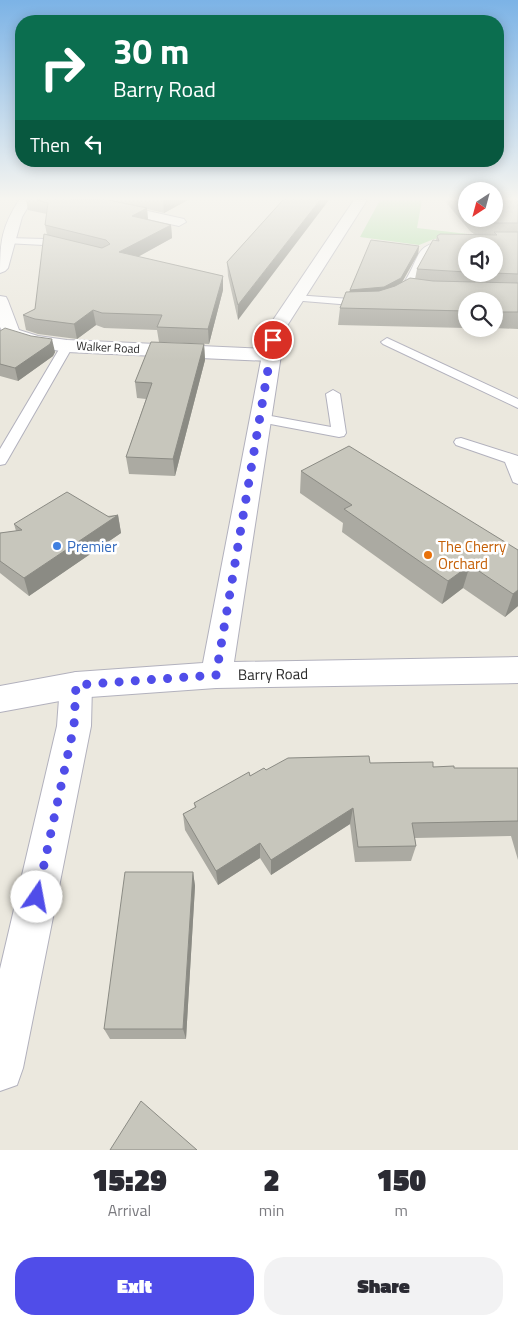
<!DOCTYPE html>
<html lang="en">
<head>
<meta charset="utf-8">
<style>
  body { margin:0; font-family:"Titillium Web",sans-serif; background:#f2f2f3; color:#2b2b33; height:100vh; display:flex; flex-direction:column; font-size:19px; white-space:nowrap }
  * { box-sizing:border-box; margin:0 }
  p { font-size:16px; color:#7c7c81 }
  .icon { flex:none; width:28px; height:28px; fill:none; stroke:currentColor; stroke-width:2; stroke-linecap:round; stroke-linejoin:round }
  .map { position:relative; height:1150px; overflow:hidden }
  .details { display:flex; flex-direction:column; background:#fff; flex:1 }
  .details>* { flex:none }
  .hud { position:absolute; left:15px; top:15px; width:489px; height:152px; border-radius:20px; box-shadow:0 2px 12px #0003; background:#0b6e4f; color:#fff; overflow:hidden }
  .needle { width:32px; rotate:216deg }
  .controls { position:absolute; left:458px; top:182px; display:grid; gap:10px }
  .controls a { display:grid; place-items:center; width:45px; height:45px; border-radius:50%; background:#fff; box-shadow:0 2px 12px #0003; font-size:25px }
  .pin { position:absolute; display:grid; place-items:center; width:42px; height:42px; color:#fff; margin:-21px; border:2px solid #fff; border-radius:50%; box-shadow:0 1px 5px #0007 }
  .me { position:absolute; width:55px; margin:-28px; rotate:12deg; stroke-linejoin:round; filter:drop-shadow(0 0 4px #0008) }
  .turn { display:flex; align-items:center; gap:18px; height:105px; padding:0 15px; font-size:22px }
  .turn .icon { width:65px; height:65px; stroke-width:2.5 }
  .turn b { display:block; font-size:35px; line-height:42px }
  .then { display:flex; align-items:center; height:48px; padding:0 15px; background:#0003; gap:10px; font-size:19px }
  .eta { display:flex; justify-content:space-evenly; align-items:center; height:85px; text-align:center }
  .eta b { font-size:30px; font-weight:800; line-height:35px }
  .button { display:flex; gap:10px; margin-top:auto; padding:10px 15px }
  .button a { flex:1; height:58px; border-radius:20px; background:#504de9; color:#fff; font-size:20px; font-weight:800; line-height:58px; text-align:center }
  .button a+a { background:#f2f2f3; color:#2b2b33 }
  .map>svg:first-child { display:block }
</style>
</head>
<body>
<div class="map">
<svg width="518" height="1150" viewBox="0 0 518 1150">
  <rect width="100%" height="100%" fill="#ebe8de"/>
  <!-- green -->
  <path fill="#a8dd9f" d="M380,200h42l-5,28 59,7 -42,4 -15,6 -59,-8z"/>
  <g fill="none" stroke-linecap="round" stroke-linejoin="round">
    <defs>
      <path id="lane" d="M8,238l36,1 28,9 -5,3 -23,-6 -39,-2v-4z
        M452,240l5,3 -2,2c-7,2 -16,1 -23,6 -14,9 -17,51 -40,46l-1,-2c4,-5 10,-8 14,-14 17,-27 8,-37 47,-41z
        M295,295l69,5 5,3 -5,3 -73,-6 -1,-2 1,-2z
        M387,338l131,61v9l-135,-64 -2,-2z
        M67,342l6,4 -66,115 -2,3 -5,1v-16l61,-103z
        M333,390l7,4 6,39 -2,3 -5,1 -79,-15 -7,-4 7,-4 71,13 -5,-33z
        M461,438l57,18v28l-5,-2 -8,-20 -49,-17 -2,-3 2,-3z"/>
      <path id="street" d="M19,200h13l-10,17 -14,51 -3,3 -5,2c0,-32 2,-46 19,-73z
        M74,200h24l86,19 2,3 -7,4 -99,-22z
        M0,296l6,1 2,4 11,29 19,6 29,4 203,9 7,2 2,4 -2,4 -7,2 -203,-9 -32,-5 -30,-10 -5,-10z
        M76,672l11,4 5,9 -1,41 -68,342 -6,17 -17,6v-122l57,-243 3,-41 5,-9z"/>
      <path id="secondary" d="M354,200h13l-82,129 -51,333 284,-5v26l-302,5 -140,10 -76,14v-26l76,-14 127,-9 64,-334z"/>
    </defs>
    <!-- lane casing -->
    <use href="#lane" stroke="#b2b1bd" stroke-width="2"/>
    <!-- street casing -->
    <use href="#street" stroke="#b2b1bd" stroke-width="2"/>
    <!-- secondary casing -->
    <use href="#secondary" stroke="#b2b1bd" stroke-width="2"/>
    <!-- lane -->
    <use href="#lane" fill="#fff" fill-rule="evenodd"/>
    <!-- street -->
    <use href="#street" fill="#fff" fill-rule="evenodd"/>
    <!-- secondary -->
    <use href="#secondary" fill="#fff" fill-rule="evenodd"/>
  </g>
  <!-- wall -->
  <path fill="#abaaa2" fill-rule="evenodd" d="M26,200h162l-24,13 -17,-4 1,11 23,5 1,13 -34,19 85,19v14l-14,54 -50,-2 -2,-12 -53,-2 -8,-3 -19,14 -39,-5 -12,-4 -3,-15 12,-6 12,-74 -2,-10 2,-11 -19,-4z
    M283,200l-45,120 -10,-44 -1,-14z
    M444,200h22v19h28l24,-19v129l-24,-1v-27h-28v27l-128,-3 2,-17 10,-18 69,-44 -1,8 -17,29 14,-4 2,-10 19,-29 1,-4 37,-2 -4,-3zM466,246h28v28h-28z
    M0,331l55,21 -2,4 -35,25 -18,-5z
    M204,344l1,16 -30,116 -46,-2 -3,-17 20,-58 -9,-1 -2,-16z
    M301,471l217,79v56l-13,11 -42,-29 -21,16 -100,-72 1,-9 -43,-30z
    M118,515l3,18 -92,63 -29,-23v-40l16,-2 -2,-7z
    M370,763l84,5h64v92l-7,-24 -96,2 1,8 -5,15 -56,1 -5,-38 -79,51 -11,-17 -42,27 -33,-55 -2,-16 12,-6 -1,-5 56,-27 16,-6z
    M193,872l2,14 -9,153h-76l-6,-10z"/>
  <!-- shaded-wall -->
  <path fill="#8b8b84" d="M163,200h25l-24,13z
    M320,200h9l-91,120v-15z
    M147,208l1,13 -16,-5z
    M171,225l1,13 -51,28 -2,-14z
    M419,246l-1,8 -18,32 -51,13 1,-9z
    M223,276v14l-14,54 -1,-15z
    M93,310l3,15 -19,14 -3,-15z
    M52,339l3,13 -2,4 -35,25 -3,-13z
    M204,344l1,16 -30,116 -2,-17z
    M118,515l3,18 -92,63 -5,-18z
    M470,565l-7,23 -21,16 6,-23z
    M518,590v16l-13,11 8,-23z
    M353,808l-3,16 -79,51v-15z
    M260,843v15l-42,27 -2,-14z
    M193,872l2,14 -9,153 -3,-10z"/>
  <!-- building -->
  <path fill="#c7c6bc" stroke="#8b8b84" d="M37,200h71l39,8 -15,8 39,9 -52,27 104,24 -15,53 -51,-2 5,-12 -60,-2 -9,-3 -19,14 -39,-5 -12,-4 12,-6 9,-75 58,14 8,-4 -4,-4 -61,-15 3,-22z
    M283,200h37l-82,105 -11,-43z
    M458,200h8v9z
    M494,200h24v23h-36l-6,-4h18z
    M494,232h24v42l-24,-1v-27h-28v26l-49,-3 16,-29 6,1 -2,-5 3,-2 57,1z
    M371,240l48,6 -18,32 -17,9 -34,3z
    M410,278l23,3 85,2v29h-24v-11h-28v10l-126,-3 6,-16 33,-1 16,-5z
    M5,328l26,8 21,3 -2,5 -35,24 -15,-4v-33z
    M151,342l53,2 -31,115 -47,-2 26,-74 -17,-1z
    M349,446l169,104v40l-5,4 -43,-29 -22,16 -104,-72 8,-4 -51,-34z
    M67,492l42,25 9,-2 -94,63 -24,-17v-28l22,-3 -8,-6z
    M369,756l1,7 63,-1v5l21,-1v2h64v53l-106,2 4,23 -58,1 -5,-39 -82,52 -11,-17 -44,28 -33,-57 13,-7 -2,-4 55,-31 1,4 14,-8 2,2 22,-12z
    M125,872h68l-10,157h-79z
    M141,1101l56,49h-87z"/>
  <!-- sky -->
  <linearGradient id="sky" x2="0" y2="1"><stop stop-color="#7cb3e6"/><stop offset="0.55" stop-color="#f6f5f0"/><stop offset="1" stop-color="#f6f5f0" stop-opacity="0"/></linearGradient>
  <rect width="518" height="361" fill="url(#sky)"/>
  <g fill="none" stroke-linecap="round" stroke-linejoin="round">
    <!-- route -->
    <path stroke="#504de9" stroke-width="9" stroke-dasharray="0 16.2" d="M37,897l37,-171 2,-41 140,-10 57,-335"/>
  </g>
  <!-- markers -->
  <circle fill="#3f7fe0" stroke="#fff" stroke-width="2" cx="57" cy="546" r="5"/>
  <circle fill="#e8710a" stroke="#fff" stroke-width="2" cx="428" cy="555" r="5"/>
  <g text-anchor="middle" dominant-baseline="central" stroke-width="5" stroke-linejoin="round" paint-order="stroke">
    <!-- far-street labels -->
    <g font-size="12" fill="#2b2b2b" stroke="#fff">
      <text transform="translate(108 347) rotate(3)">Walker Road</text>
    </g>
    <!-- shop labels -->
    <g font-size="15" fill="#366cbe" stroke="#fff" text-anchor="start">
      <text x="67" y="546">Premier</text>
    </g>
    <!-- food labels -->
    <g font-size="15" fill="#c56008" stroke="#fff" text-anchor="start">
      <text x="438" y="546">The Cherry<tspan x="438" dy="17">Orchard</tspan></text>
    </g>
    <!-- street labels -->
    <g font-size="15" fill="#2b2b2b" stroke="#fff">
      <text transform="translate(273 674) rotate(-1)">Barry Road</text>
    </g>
  </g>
</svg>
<div class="controls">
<a><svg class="needle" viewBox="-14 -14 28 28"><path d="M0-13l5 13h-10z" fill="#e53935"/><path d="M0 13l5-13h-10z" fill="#7c7c81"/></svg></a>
<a><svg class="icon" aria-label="sound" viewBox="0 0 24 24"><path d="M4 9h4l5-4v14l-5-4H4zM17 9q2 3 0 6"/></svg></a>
<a><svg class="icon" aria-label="search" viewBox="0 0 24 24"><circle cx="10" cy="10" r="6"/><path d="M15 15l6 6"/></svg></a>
</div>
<div class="pin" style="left:273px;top:340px;background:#d93025"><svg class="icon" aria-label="arrive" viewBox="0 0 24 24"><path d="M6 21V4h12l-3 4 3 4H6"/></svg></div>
<svg class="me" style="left:37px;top:897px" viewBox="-20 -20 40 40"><circle r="19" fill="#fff"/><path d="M0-13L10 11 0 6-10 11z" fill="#504de9"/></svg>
<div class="hud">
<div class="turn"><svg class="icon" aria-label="right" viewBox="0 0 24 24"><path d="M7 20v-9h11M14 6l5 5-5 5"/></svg><div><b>30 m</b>Barry Road</div></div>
<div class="then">Then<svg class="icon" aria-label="left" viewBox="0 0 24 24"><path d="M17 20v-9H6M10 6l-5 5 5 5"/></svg></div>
</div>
</div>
<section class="details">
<div class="eta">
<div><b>15:29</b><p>Arrival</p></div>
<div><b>2</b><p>min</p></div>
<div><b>150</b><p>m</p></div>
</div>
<div class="button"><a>Exit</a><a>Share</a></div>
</section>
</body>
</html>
